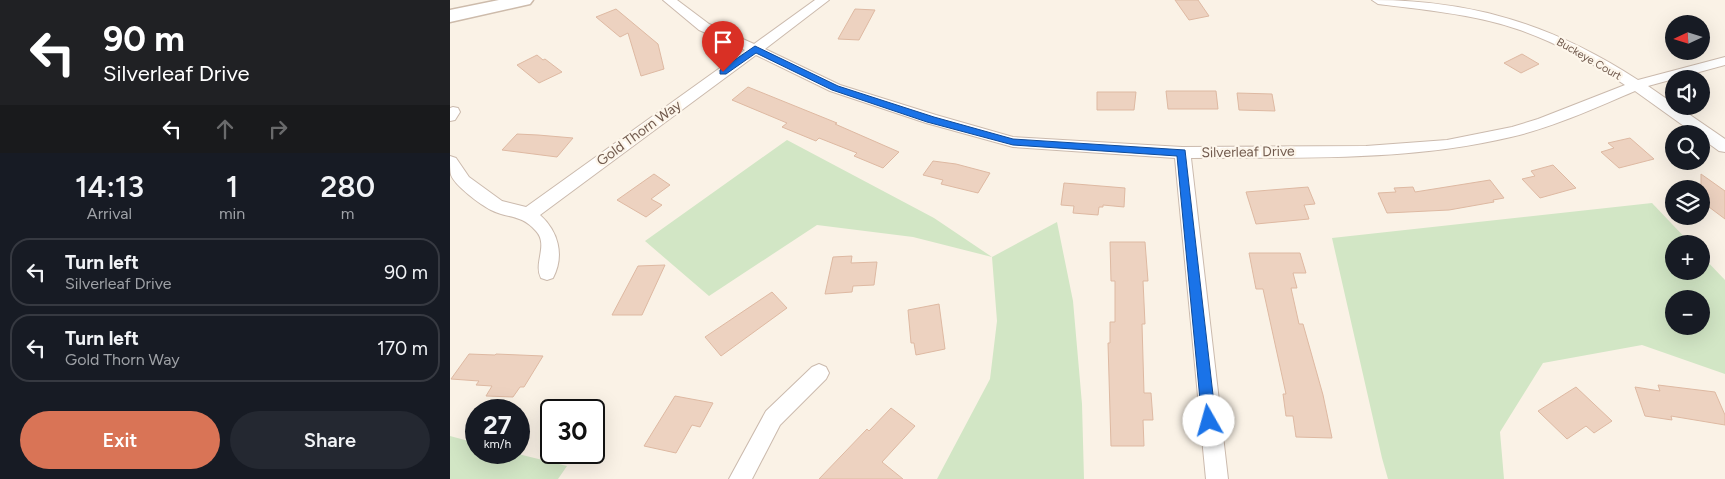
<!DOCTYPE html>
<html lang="en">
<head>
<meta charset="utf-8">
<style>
  body { margin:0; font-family:Figtree,sans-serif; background:#242831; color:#f1f3f6; height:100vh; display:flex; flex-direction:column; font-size:19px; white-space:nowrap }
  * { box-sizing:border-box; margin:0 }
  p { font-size:16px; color:#9ea1a6 }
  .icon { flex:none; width:28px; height:28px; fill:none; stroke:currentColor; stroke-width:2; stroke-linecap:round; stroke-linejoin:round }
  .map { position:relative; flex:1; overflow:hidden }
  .side { display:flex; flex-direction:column; background:#171b24; width:450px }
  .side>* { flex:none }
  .guide { background:#202124; color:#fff; overflow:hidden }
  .needle { width:32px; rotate:266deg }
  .fabs { position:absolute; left:1215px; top:15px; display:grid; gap:10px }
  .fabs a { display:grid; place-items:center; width:45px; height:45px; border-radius:50%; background:#171b24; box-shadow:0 5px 20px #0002; font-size:25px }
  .speed { position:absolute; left:15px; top:399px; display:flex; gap:10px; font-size:25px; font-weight:700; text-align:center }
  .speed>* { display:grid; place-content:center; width:65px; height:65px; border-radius:50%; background:#171b24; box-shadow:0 5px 20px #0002; line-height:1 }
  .speed small { font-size:12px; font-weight:400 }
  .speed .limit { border:2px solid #111; border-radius:8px; background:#fff; color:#111 }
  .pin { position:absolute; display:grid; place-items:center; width:42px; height:42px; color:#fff; margin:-51px -21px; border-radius:50% 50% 50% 0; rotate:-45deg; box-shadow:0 0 5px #0007 }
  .pin .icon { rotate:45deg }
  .me { position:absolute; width:55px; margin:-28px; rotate:353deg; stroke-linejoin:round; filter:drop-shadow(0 0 4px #0008) }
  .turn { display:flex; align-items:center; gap:18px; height:105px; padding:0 20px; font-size:22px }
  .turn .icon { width:65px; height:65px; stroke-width:2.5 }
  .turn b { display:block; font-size:35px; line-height:42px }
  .lanes { display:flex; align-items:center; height:48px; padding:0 20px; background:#0003; justify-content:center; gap:25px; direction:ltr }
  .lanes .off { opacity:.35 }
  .eta { display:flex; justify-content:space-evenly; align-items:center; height:85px; text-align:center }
  .eta b { font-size:30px; font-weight:600; line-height:35px }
  .action { display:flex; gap:10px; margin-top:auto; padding:10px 20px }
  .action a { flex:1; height:58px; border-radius:30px; background:#d97456; color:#fff; font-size:20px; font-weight:600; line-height:58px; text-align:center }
  .action a+a { background:#242831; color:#f1f3f6 }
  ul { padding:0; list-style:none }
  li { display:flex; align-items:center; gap:15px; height:68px; margin:0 10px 8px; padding:0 10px; border:2px solid #363941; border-radius:20px }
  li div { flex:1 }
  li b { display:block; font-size:19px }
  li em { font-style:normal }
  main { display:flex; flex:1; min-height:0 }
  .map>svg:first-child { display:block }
</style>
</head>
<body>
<main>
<section class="side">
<div class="guide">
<div class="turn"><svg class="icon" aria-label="left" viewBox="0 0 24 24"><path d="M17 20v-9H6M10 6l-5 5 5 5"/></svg><div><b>90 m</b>Silverleaf Drive</div></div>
<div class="lanes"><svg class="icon" aria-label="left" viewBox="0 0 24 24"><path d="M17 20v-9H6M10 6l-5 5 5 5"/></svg><svg class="icon off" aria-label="ahead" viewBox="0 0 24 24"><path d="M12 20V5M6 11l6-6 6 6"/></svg><svg class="icon off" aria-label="right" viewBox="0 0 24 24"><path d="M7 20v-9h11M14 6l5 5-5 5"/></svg></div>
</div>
<div class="eta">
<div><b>14:13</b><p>Arrival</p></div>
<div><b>1</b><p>min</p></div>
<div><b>280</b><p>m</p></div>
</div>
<ul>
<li><svg class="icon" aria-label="left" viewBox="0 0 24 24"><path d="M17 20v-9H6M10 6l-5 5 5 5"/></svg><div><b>Turn left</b><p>Silverleaf Drive</p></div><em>90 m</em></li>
<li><svg class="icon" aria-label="left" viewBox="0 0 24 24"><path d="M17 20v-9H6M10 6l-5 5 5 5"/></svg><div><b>Turn left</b><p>Gold Thorn Way</p></div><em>170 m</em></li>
</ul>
<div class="action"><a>Exit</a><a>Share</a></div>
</section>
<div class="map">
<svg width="1275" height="479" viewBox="0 0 1275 479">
  <rect width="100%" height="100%" fill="#faf2e6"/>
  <!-- green -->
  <path fill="#d2e6c5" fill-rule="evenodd" d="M337,140l147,78 58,39 65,-35 16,79 9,103 2,75h-147l53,-100 7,-58 -5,-64 -79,-20 -96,-12 -108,71 -64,-55z
    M1202,203l39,41h-17v27h27v-16l24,25v94l-83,-29 -99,18 -43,69 4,47h-116l-6,-21 -50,-220zM1224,299h27v27h-27z
    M0,436l26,7v9l38,1 53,13 -9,13h-108z"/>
  <!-- building -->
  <path fill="#edd2c0" stroke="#deb9a2" d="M725,0h23l11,16 -20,4z
    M166,9l42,35 6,25 -23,7 -13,-43 -8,4 -24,-20z
    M405,9l20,1 -16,30 -21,-1z
    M1072,54l17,10 -18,9 -17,-10z
    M87,55l6,5 2,-1 17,13 -23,11 -22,-18z
    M298,87l89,36 -2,1 64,28 -16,16 -29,-12 3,-3 -38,-15 -3,3 -34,-14 5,-4 -55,-23z
    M716,91h50l2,18h-50z
    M647,92h39l-2,18h-37z
    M787,93l35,1 3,17 -36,-1z
    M67,134l21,1 35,3 -16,19 -55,-7z
    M1180,138l24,21 -35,9 -18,-16 13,-4 -6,-5z
    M483,161l23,3 34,9 -12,20 -37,-9 2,-4 -20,-5z
    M1103,165l23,23 -36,10 -18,-19 13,-3 -4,-5z
    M204,174l16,11 -19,14 11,6 -16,12 -29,-17z
    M1251,174l24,17v28l-24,-18z
    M1040,180l14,18 -11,2 1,2 -45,8 -62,3 -9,-20 18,-1 -2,-4 19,-1 2,5z
    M614,183l61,5 -1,19 -21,-2v2h-4l-1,8 -25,-2 1,-7 -13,-1z
    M858,187l7,17 -11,1 5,14 -53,5 -10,-32z
    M660,242h35l3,39h-5l2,43h-3l2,69h7l2,27h-10l1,26h-33l-3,-103h2v-21h5v-41h-4z
    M799,253h51l6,20h-13l4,15h-6l8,36h4l20,71 9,43 -36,-1 -3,-21h-7l-3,-22h3l-23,-105h-7z
    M402,256l-1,7 26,-1 -3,23 -21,1 -1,6 -27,2 8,-37z
    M215,265l-23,50h-30l26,-49z
    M322,292l15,16 -66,48 -16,-19z
    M489,304l6,45 -29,6 -2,-12h-3l-3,-33z
    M19,354l26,1 1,-1 47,2 -19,31h-4l-7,10 -27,-1 6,-10 -16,-1 3,-4 -28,-2z
    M1208,385l57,7 10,23v10l-54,-9 1,4 -27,-4 -10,-29 25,4z
    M1126,387l36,34 -18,12 -8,-7 -19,13 -29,-28z
    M225,396l38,7 -13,24 -8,-2 -16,28 -32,-7z
    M441,408l24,18 -33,36 21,17h-84l48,-50 2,2z"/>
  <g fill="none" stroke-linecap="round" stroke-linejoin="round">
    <defs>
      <path id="street" d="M213,0h14l32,24 45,20 61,-44h14l-64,49 75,36 96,30 77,22 169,10 184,-1 81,-6 65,-13 26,-8 87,-34c-34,-23 -69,-43 -108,-56 -45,-15 -92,-19 -139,-25l-6,-4c101,0 181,25 266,80l87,-23v8l-77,21 26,18v2h3l48,33v13l-6,-1 -18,-13v-4h-6l-60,-43c-40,17 -81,36 -124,46 -105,25 -213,20 -320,21l37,321h-22l-31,-321 -162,-11 -87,-24 -96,-32 -74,-36 -216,160c18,16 25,40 13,63l-6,2 -6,-2c-8,-15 8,-33 -5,-47 -15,-17 -27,-12 -45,-21 -10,-5 -36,-24 -40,-35 -1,-5 -1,-13 -1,-19l6,2 13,19 33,24 24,6 219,-157 -46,-20z
        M3,107l5,1 2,4 -5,8 -5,1v-13z
        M369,364l7,3 3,6 -3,6 -46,46 -28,54h-23l37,-68 46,-44z"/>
      <path id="secondary" d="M49,0h34l-3,4 -80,18v-12z"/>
    </defs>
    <!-- street casing -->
    <use href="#street" stroke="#cbbaad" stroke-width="2"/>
    <!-- secondary casing -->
    <use href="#secondary" stroke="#cdbbab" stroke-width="3"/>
    <!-- street -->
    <use href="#street" fill="#fff" fill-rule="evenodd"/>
    <!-- secondary -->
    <use href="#secondary" fill="#fff" fill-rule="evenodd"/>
  </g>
  <!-- route -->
  <path fill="#1a73e8" stroke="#114b97" d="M305,46l83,40 96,31 79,22 172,11 31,271 -2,5 -5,2 -5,-2 -2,-5 -25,-265 -164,-11 -86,-23 -95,-32 -76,-37 -30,21h-6v-4z"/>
  <g text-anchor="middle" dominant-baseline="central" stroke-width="4.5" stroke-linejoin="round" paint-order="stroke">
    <!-- far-street labels -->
    <g font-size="11" fill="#715a4d" stroke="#fdf6eb">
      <text transform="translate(1139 59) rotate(30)">Buckeye Court</text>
    </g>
    <!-- street labels -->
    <g font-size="14" fill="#715a4d" stroke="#fdf6eb">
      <text transform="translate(189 133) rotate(-36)">Gold Thorn Way</text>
      <text transform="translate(798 152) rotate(-1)">Silverleaf Drive</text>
    </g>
  </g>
</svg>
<div class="fabs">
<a><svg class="needle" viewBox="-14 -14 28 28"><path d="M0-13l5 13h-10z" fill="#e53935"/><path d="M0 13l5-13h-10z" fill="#9ea1a6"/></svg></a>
<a><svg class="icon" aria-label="sound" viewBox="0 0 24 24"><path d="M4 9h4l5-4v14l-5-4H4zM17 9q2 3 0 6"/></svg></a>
<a><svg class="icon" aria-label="search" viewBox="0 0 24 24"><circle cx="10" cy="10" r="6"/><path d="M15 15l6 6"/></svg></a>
<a><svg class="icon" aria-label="layers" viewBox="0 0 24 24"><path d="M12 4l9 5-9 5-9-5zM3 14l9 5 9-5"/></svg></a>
<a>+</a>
<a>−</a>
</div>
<div class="speed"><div>27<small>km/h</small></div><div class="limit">30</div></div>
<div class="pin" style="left:273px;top:72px;background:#d93025"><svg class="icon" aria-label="arrive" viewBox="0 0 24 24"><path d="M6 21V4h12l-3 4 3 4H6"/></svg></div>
<svg class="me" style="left:759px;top:421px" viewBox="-20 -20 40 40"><circle r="19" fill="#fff"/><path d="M0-13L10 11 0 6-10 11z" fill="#1a73e8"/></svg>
</div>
</main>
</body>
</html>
